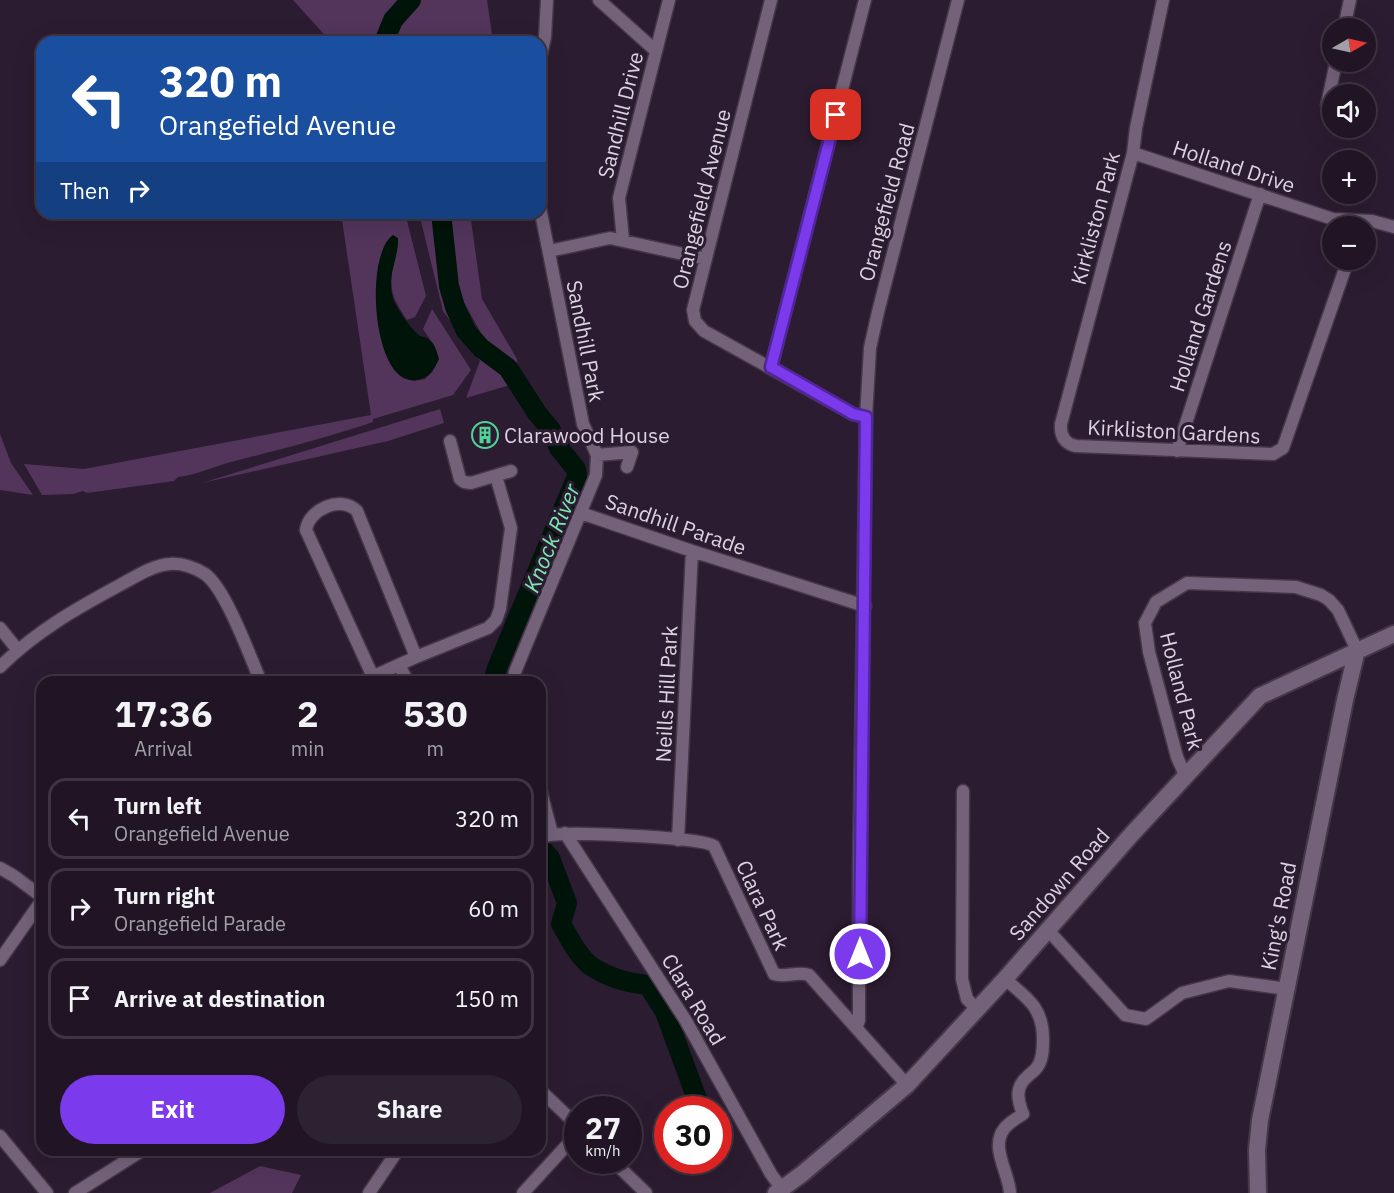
<!DOCTYPE html>
<html lang="en">
<head>
<meta charset="utf-8">
<style>
  body { margin:0; font-family:"IBM Plex Sans",sans-serif; background:#2d2232; color:#f1f3f6; height:100vh; display:flex; flex-direction:column; font-size:22px; white-space:nowrap }
  * { box-sizing:border-box; margin:0 }
  p { font-size:20px; color:#a29fa7 }
  .icon { flex:none; width:33px; height:33px; fill:none; stroke:currentColor; stroke-width:2; stroke-linecap:round; stroke-linejoin:round }
  .map { position:relative; flex:1; overflow:hidden }
  .panel { position:absolute; left:36px; top:676px; width:510px; height:480px; display:flex; flex-direction:column; background:#211525; border-radius:18px; box-shadow:0 6px 24px #0002,0 0 0 2px #3e3442 }
  .panel>* { flex:none }
  .top-card { position:absolute; left:36px; top:36px; width:510px; height:183px; border-radius:18px; box-shadow:0 6px 24px #0002,0 0 0 2px #3e3442; background:#1a4fa0; color:#fff; overflow:hidden }
  .needle { width:39px; rotate:81deg }
  .fabs { position:absolute; left:1322px; top:18px; display:grid; gap:12px }
  .fabs a { display:grid; place-items:center; width:54px; height:54px; border-radius:50%; background:#211525; box-shadow:0 6px 24px #0002,0 0 0 2px #3e3442; font-size:30px }
  .speed { position:absolute; left:564px; top:1096px; display:flex; gap:12px; font-size:30px; font-weight:700; text-align:center }
  .speed>* { display:grid; place-content:center; width:78px; height:78px; border-radius:50%; background:#211525; box-shadow:0 6px 24px #0002,0 0 0 2px #3e3442; line-height:1 }
  .speed small { font-size:15px; font-weight:400 }
  .speed .limit { border:9px solid #d22; background:#fff; color:#111 }
  .pin { position:absolute; display:grid; place-items:center; width:51px; height:51px; color:#fff; margin:-26px; border-radius:12px; box-shadow:0 3px 9px #0006 }
  .me { position:absolute; width:66px; margin:-33px; rotate:0deg; stroke-linejoin:round; filter:drop-shadow(0 0 4px #0008) }
  .turn { display:flex; align-items:center; gap:21px; height:126px; padding:0 24px; font-size:27px }
  .turn .icon { width:78px; height:78px; stroke-width:2.5 }
  .turn b { display:block; font-size:42px; line-height:51px }
  .then { display:flex; align-items:center; height:57px; padding:0 24px; background:#0003; gap:12px; font-size:22px }
  .eta { display:flex; justify-content:space-evenly; align-items:center; height:102px; text-align:center }
  .eta b { font-size:36px; font-weight:800; line-height:42px }
  .primary-button { display:flex; gap:12px; margin-top:auto; padding:12px 24px }
  .primary-button a { flex:1; height:69px; border-radius:36px; background:#7c3aed; color:#fff; font-size:24px; font-weight:800; line-height:69px; text-align:center }
  .primary-button a+a { background:#2d2232; color:#f1f3f6 }
  ul { padding:0; list-style:none }
  li { display:flex; align-items:center; gap:18px; height:81px; margin:0 12px 9px; padding:0 12px; border:3px solid #3e3442; border-radius:18px }
  li div { flex:1 }
  li b { display:block; font-size:22px }
  li em { font-style:normal }
  .map>svg:first-child { display:block }
</style>
</head>
<body>
<div class="map">
<svg width="1394" height="1193" viewBox="0 0 1394 1193">
  <rect width="100%" height="100%" fill="#2c1c31"/>
  <!-- green -->
  <path fill="#53355c" d="M293,0h194l6,42h-162z
    M341,213h64l21,83 -11,21 -8,3c-14,-22 -17,-26 -15,-52l-14,-3 36,116 11,-2 8,-8 2,-24 -12,-18 9,-20 39,61 -18,25 -80,24v3c-47,16 -95,28 -142,40 -19,5 -35,13 -53,15l-4,4 -87,12 -4,-2 -10,3 -31,1 -18,-31 60,5 287,-54z
    M419,213h18l6,55 11,48 25,35 38,32 -51,15 14,-37 -37,-50z
    M444,213h26l12,86 35,60 1,18 -30,-31 -28,-51z
    M440,409l4,14 -56,18 -186,42z
    M0,434l11,29 22,32 -33,-5z
    M260,1166l41,9 -9,18h-82z"/>
  <!-- water -->
  <path fill="#001409" d="M393,235l5,3c1,21 -12,38 -5,60 2,8 19,33 27,38 2,1 6,1 8,3 7,4 9,13 11,20 -5,11 -10,19 -22,21 -44,9 -54,-124 -24,-145z"/>
  <g fill="none" stroke-linecap="round" stroke-linejoin="round">
    <!-- river -->
    <path stroke="#001409" stroke-width="20" d="M384,42l9,-22 18,-20
      M441,213l8,73 6,21 11,24 15,17 27,20 29,45 14,17 8,18 17,21 1,7 -80,192 -4,14
      M543,850l7,8 17,45 -6,21c8,13 17,33 30,42 16,11 38,17 57,19l17,27 36,98"/>
    <defs>
      <path id="minor" d="M599,0l57,51
        M771,0l-78,310 2,11 9,10 149,83 13,3
        M1163,0l-27,128 -3,25 -72,271c-1,11 3,20 15,22l197,8 10,-6 65,-188
        M1344,28l6,-28
        M540,59l5,-22 2,-37
        M1327,105l9,-43
        M1133,153l200,66 39,2 22,6
        M623,240l-4,-42 50,-198
        M549,251l61,-13 96,21
        M771,367l94,-367
        M450,441l10,38 4,3 7,1 40,-12
        M1177,451l83,-257
        M597,455l35,-3 -5,15
        M581,513l111,38 173,55
        M0,628l17,21
        M399,665l9,17
        M0,667c35,-35 77,-59 120,-82 15,-8 33,-20 50,-21 12,-1 25,4 35,10 21,15 45,83 56,108
        M373,677l-67,-147c3,-21 35,-35 51,-19l59,146
        M361,682l55,-25 72,-29 8,-8 4,-11 11,-81 -15,-52
        M514,682l1,-10 81,-197 1,-20 -14,-31 -43,-216
        M1186,777l-9,-20 -28,-105 -4,-29 11,-21 31,-19 109,4 25,8 8,5 9,10 19,40
        M540,788l12,46
        M963,791l-1,188 5,20 10,10
        M565,833l121,188 85,153 11,15
        M540,837c8,-2 15,-3 23,-3 22,-1 138,3 151,12l60,128c11,4 23,-3 35,1l98,110
        M678,840l14,-289
        M0,868l14,8 28,21
        M1048,930l77,85 21,4 36,-26 47,-12 58,8
        M0,960l42,-60
        M1005,979c22,19 38,28 38,60 0,9 0,19 -5,27 -3,5 -7,7 -10,10 -13,11 -11,23 -5,38 -6,4 -15,9 -19,15 -14,18 5,44 6,64
        M857,1026l2,-6v-148l7,-455 4,-69 8,-36 80,-312
        M540,1090l38,36
        M0,1136l47,57
        M613,1161l33,32
        M75,1193l68,-43
        M369,1193l29,-43
        M523,1193l55,-60"/>
      <path id="tertiary" d="M776,1193l26,-19 105,-89 98,-106 126,-144 129,-139 134,-62
        M1258,1193l-1,-43 3,-30 85,-420 12,-50"/>
    </defs>
    <!-- minor casing -->
    <use href="#minor" stroke="#443748" stroke-width="15"/>
    <!-- tertiary casing -->
    <use href="#tertiary" stroke="#443748" stroke-width="20"/>
    <!-- minor -->
    <use href="#minor" stroke="#74627a" stroke-width="12"/>
    <!-- tertiary -->
    <use href="#tertiary" stroke="#74627a" stroke-width="16"/>
  </g>
  <g fill="none" stroke-linecap="round" stroke-linejoin="round">
    <defs>
      <path id="route" d="M836,115l-65,252 82,47 13,3 -6,537"/>
    </defs>
    <!-- route casing -->
    <use href="#route" stroke="#51269a" stroke-width="15"/>
    <!-- route -->
    <use href="#route" stroke="#7c3aed" stroke-width="10"/>
  </g>
  <!-- icons -->
  <defs>
    <symbol id="building-ring" viewBox="-11 -11 22 22"><circle r="9.5" fill="#2c1c31" stroke="#51d398" stroke-width="1.5"/><path d="M-4-6H4V6H1V3H-1V6H-4ZM-2.5-4.3h1.7v1.8h-1.7ZM.8-4.3h1.7v1.8H.8ZM-2.5-1h1.7V.8h-1.7ZM.8-1h1.7V.8H.8Z" fill="#51d398"/></symbol>
  </defs>
  <g fill-rule="evenodd">
    <use href="#building-ring" x="470" y="420" width="30" height="30"/>
  </g>
  <g text-anchor="middle" dominant-baseline="central" stroke-width="6" stroke-linejoin="round" paint-order="stroke">
    <!-- street labels -->
    <g font-size="21" fill="#dcd2e0" stroke="#2c1c31">
      <text transform="translate(620 115) rotate(-76)">Sandhill Drive</text>
      <text transform="translate(1234 166) rotate(18)">Holland Drive</text>
      <text transform="translate(701 199) rotate(-76)">Orangefield Avenue</text>
      <text transform="translate(886 202) rotate(-75)">Orangefield Road</text>
      <text transform="translate(1095 218) rotate(-75)">Kirkliston Park</text>
      <text transform="translate(1200 316) rotate(-72)">Holland Gardens</text>
      <text transform="translate(586 341) rotate(79)">Sandhill Park</text>
      <text transform="translate(1174 431) rotate(3)">Kirkliston Gardens</text>
      <text transform="translate(676 524) rotate(19)">Sandhill Parade</text>
      <text transform="translate(1182 691) rotate(76)">Holland Park</text>
      <text transform="translate(666 694) rotate(-87)">Neills Hill Park</text>
      <text transform="translate(1059 884) rotate(-49)">Sandown Road</text>
      <text transform="translate(763 905) rotate(65)">Clara Park</text>
      <text transform="translate(1278 916) rotate(-79)">King's Road</text>
      <text transform="translate(694 999) rotate(59)">Clara Road</text>
    </g>
    <!-- poi labels -->
    <g font-size="21" fill="#dcd2e0" stroke="#2c1c31" text-anchor="start">
      <text x="504" y="435">Clarawood House</text>
    </g>
    <!-- water labels -->
    <g font-size="22" font-style="italic" fill="#7ae9b2" stroke="#2c1c31">
      <text transform="translate(551 538) rotate(-68)">Knock River</text>
    </g>
  </g>
</svg>
<div class="fabs">
<a><svg class="needle" viewBox="-14 -14 28 28"><path d="M0-13l5 13h-10z" fill="#e53935"/><path d="M0 13l5-13h-10z" fill="#a29fa7"/></svg></a>
<a><svg class="icon" aria-label="sound" viewBox="0 0 24 24"><path d="M4 9h4l5-4v14l-5-4H4zM17 9q2 3 0 6"/></svg></a>
<a>+</a>
<a>−</a>
</div>
<div class="speed"><div>27<small>km/h</small></div><div class="limit">30</div></div>
<div class="pin" style="left:836px;top:115px;background:#d93025"><svg class="icon" aria-label="arrive" viewBox="0 0 24 24"><path d="M6 21V4h12l-3 4 3 4H6"/></svg></div>
<svg class="me" style="left:860px;top:954px" viewBox="-20 -20 40 40"><circle r="17" fill="#7c3aed" stroke="#fff" stroke-width="3"/><path d="M0-11L8 9 0 5-8 9z" fill="#fff"/></svg>
<div class="top-card">
<div class="turn"><svg class="icon" aria-label="left" viewBox="0 0 24 24"><path d="M17 20v-9H6M10 6l-5 5 5 5"/></svg><div><b>320 m</b>Orangefield Avenue</div></div>
<div class="then">Then<svg class="icon" aria-label="right" viewBox="0 0 24 24"><path d="M7 20v-9h11M14 6l5 5-5 5"/></svg></div>
</div>
<section class="panel">
<div class="eta">
<div><b>17:36</b><p>Arrival</p></div>
<div><b>2</b><p>min</p></div>
<div><b>530</b><p>m</p></div>
</div>
<ul>
<li><svg class="icon" aria-label="left" viewBox="0 0 24 24"><path d="M17 20v-9H6M10 6l-5 5 5 5"/></svg><div><b>Turn left</b><p>Orangefield Avenue</p></div><em>320 m</em></li>
<li><svg class="icon" aria-label="right" viewBox="0 0 24 24"><path d="M7 20v-9h11M14 6l5 5-5 5"/></svg><div><b>Turn right</b><p>Orangefield Parade</p></div><em>60 m</em></li>
<li><svg class="icon" aria-label="arrive" viewBox="0 0 24 24"><path d="M6 21V4h12l-3 4 3 4H6"/></svg><div><b>Arrive at destination</b></div><em>150 m</em></li>
</ul>
<div class="primary-button"><a>Exit</a><a>Share</a></div>
</section>
</div>
</body>
</html>
